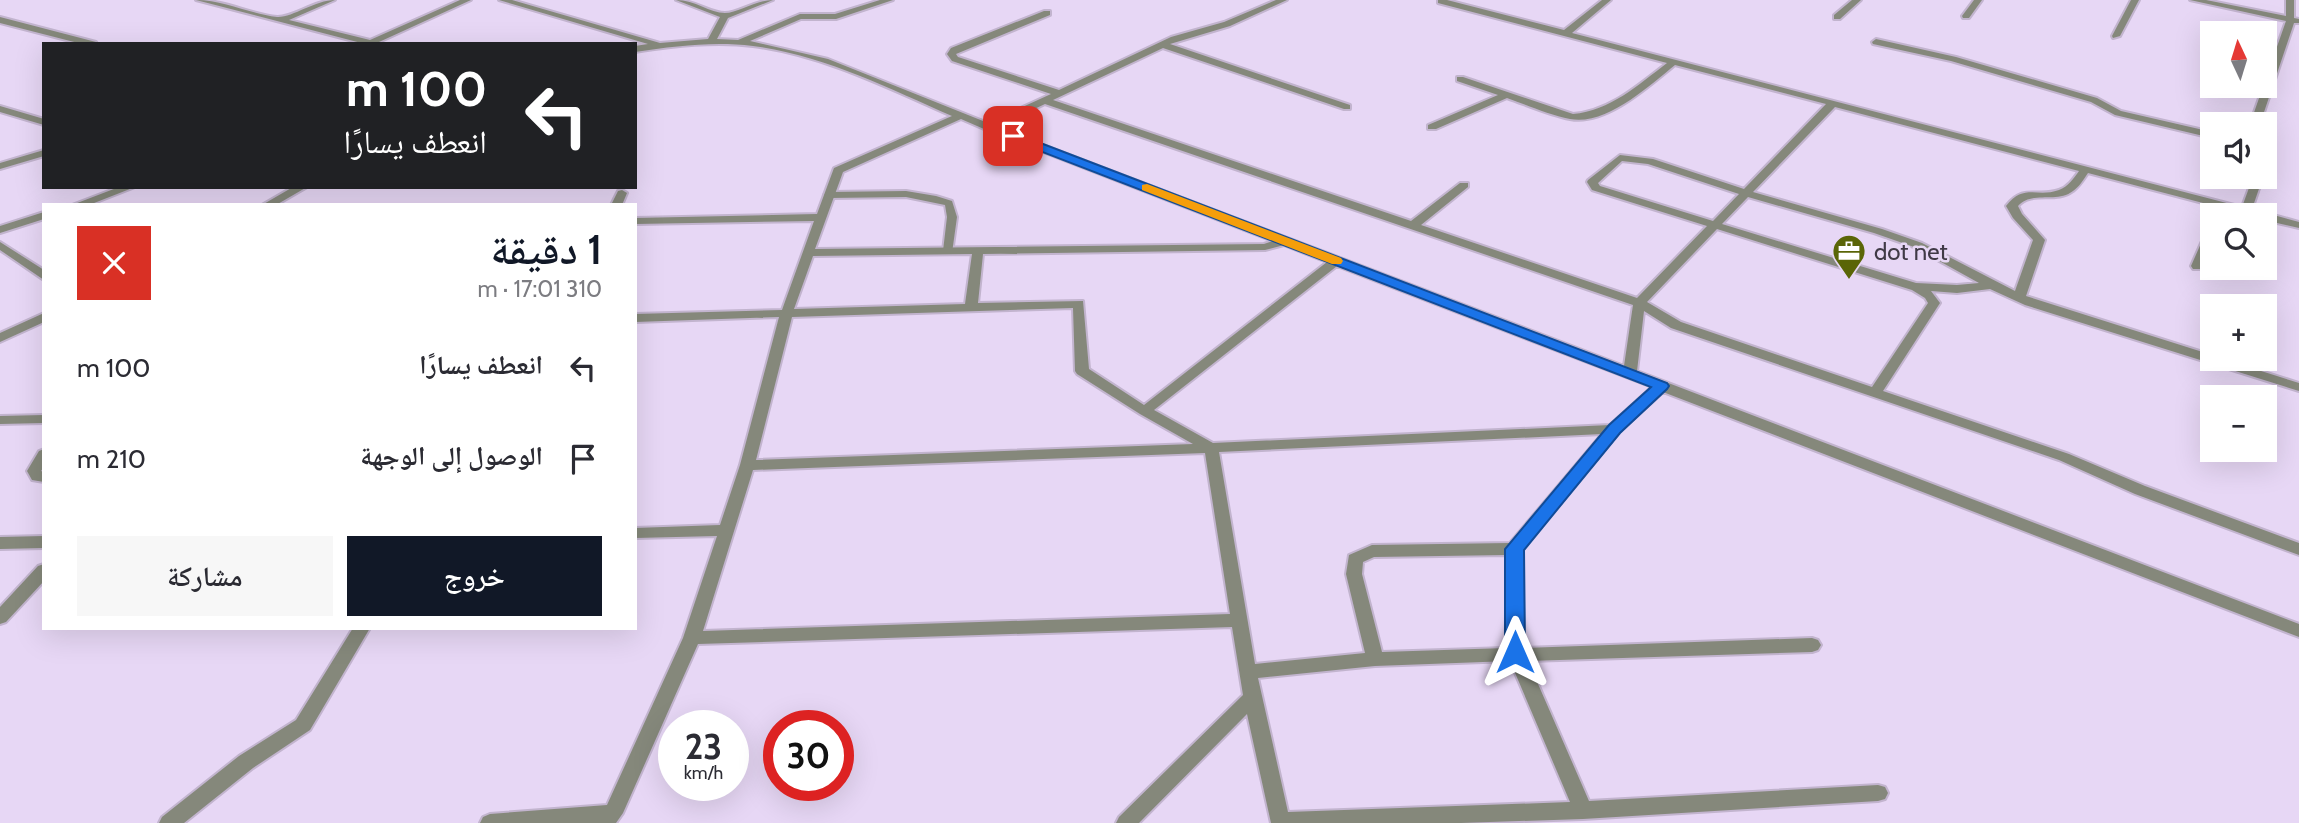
<!DOCTYPE html>
<html lang="ar">
<head>
<meta charset="utf-8">
<style>
  body { margin:0; font-family:Cabin,"Noto Naskh Arabic",sans-serif; background:#f7f7f7; color:#2b2b33; direction:rtl; height:100vh; display:flex; flex-direction:column; font-size:26px; white-space:nowrap }
  * { box-sizing:border-box; margin:0 }
  p { font-size:23px; color:#7c7c81 }
  .icon { flex:none; width:38px; height:38px; fill:none; stroke:currentColor; stroke-width:2; stroke-linecap:round; stroke-linejoin:round }
  .map { position:relative; flex:1; overflow:hidden; direction:ltr }
  .panel { position:absolute; left:42px; top:203px; width:595px; height:427px; display:flex; flex-direction:column; background:#fff; border-radius:0px; box-shadow:0 7px 28px #0002; direction:rtl }
  .panel>* { flex:none }
  .guide { position:absolute; left:42px; top:42px; width:595px; height:147px; border-radius:0px; box-shadow:0 7px 28px #0002; direction:rtl; background:#202124; color:#fff; overflow:hidden }
  .needle { width:46px; rotate:356deg }
  .tools { position:absolute; left:2200px; top:21px; display:grid; gap:14px }
  .tools a { display:grid; place-items:center; width:77px; height:77px; border-radius:0px; background:#fff; box-shadow:0 7px 28px #0002; font-size:35px }
  .speed { position:absolute; left:658px; top:710px; display:flex; gap:14px; font-size:35px; font-weight:700; text-align:center }
  .speed>* { display:grid; place-content:center; width:91px; height:91px; border-radius:50%; background:#fff; box-shadow:0 7px 28px #0002; line-height:1 }
  .speed small { font-size:18px; font-weight:400 }
  .speed .limit { border:10px solid #d22; background:#fff; color:#111 }
  .pin { position:absolute; display:grid; place-items:center; width:60px; height:60px; color:#fff; margin:-30px; border-radius:14px; box-shadow:0 4px 10px #0006 }
  .me { position:absolute; width:77px; margin:-38px; rotate:0deg; stroke-linejoin:round; filter:drop-shadow(0 0 5px #0008) }
  .turn { display:flex; align-items:center; gap:24px; height:147px; padding:0 35px; font-size:32px }
  .turn .icon { width:91px; height:91px; stroke-width:2.5 }
  .turn b { display:block; font-size:49px; line-height:60px }
  .round { display:grid; place-items:center; flex:none; width:74px; height:74px; border-radius:0px; background:#f7f7f7 }
  .summary { display:flex; align-items:center; justify-content:space-between; height:119px; padding:0 35px }
  h1 { font-size:42px; font-weight:600; line-height:52px; color:#111827 }
  .action { display:flex; gap:14px; margin-top:auto; padding:14px 35px }
  .action a { flex:1; height:80px; border-radius:0px; background:#111827; color:#fff; font-size:28px; font-weight:600; line-height:80px; text-align:center }
  .action a+a { background:#f7f7f7; color:#2b2b33 }
  ul { padding:0; list-style:none }
  li { display:flex; align-items:center; gap:21px; height:91px; padding:0 35px }
  li div { flex:1 }
  li b { display:block; font-size:26px }
  li em { font-style:normal }
  .map>svg:first-child { display:block }
</style>
</head>
<body>
<div class="map">
<svg width="2299" height="823" viewBox="0 0 2299 823">
  <rect width="100%" height="100%" fill="#e7d7f5"/>
  <g fill="none" stroke-linecap="round" stroke-linejoin="round">
    <defs>
      <path id="service" d="M906,191l30,5 16,5 5,16 -5,36 -4,1 -5,-3 4,-34 -2,-12 -39,-8 -77,1 -5,-3 5,-3z"/>
      <path id="minor" d="M196,0c28,0 54,14 81,17 15,1 38,-17 58,-17l-46,20 81,20 90,-40h11l-92,42 2,2h-16z
        M499,0h13l148,43 48,-4 12,-22 -44,-17c19,0 34,13 49,13 13,0 30,-13 48,-13l-45,18 -11,21 21,1 62,-26h35l45,-14h13l-57,19h-35l-51,22 78,18 160,64 63,-29 -99,-33 -5,-7 4,-6 93,-37h6v4l-94,39 2,3 101,33 112,-53 53,-15 52,-22h11l-57,26 -60,18 180,61v4h-6l-181,-61 -110,52 358,121 49,-38h8v4l-47,38 216,73 70,-72 -115,-36 -5,-8 1,-2 32,-25 33,4 91,30 82,-85 -151,-39c-26,21 -69,61 -105,54 -21,-4 -43,-14 -63,-21l-71,31h-8v-4l70,-30 -41,-14v-4h6l110,37c37,-3 65,-29 94,-51l-229,-60v-3h9l117,30 38,-30h9l-39,33 670,174 11,-30h10l-11,32 47,13v6l-35,-8v-5h-15l-161,-42c-4,6 -9,14 -15,18 -17,13 -41,-1 -55,15l4,8 23,26 -19,56 186,59v4h11l76,24v8l-274,-86 -35,-16 -33,4 -26,-2 9,12 -57,88 186,63 76,32 154,57v12l-164,-61 -76,-34 -388,-132 -27,-17 -7,60 662,253v13l-636,-245 -44,40 -97,118 2,98 288,-10 6,2 3,5 -3,5 -6,2 -284,9 61,140 289,-16 7,2 3,6 -3,6 -7,2 -295,18 -122,4h-190l-24,-109 -108,109h-23l3,-6 124,-122 -11,-68 -534,17 -75,169 -7,10h-136l3,-6 7,-3 117,-9 76,-167 34,-102 -82,2v-10l85,-3 20,-60 39,-148 -144,5v-8l147,-4 32,-89 -179,3v-6l182,-4 17,-46 118,-52c-64,-28 -129,-61 -199,-70 -39,-5 -78,0 -118,6v-6l13,-2zM1045,104l588,201 -9,61 -628,-239zM1835,107l244,64c-5,7 -11,16 -20,19 -22,8 -35,-7 -53,16l7,12 20,22 -18,51 -93,-48 -40,-14 -129,-37zM961,119l23,10 289,112 -9,3 -449,5 28,-77zM1622,161l26,3 91,30 -26,27 -113,-35 -2,-3zM1748,197l126,36 40,14 65,36 -22,2 -41,-2 -194,-59zM1717,229l195,61 13,8 3,5 -56,84 -191,-65 -34,-20zM1284,245l43,17 -183,143 -55,-36 -6,-68 -105,2 5,-49 282,-4zM972,254l-7,50 -171,5 19,-53zM1337,266l315,121 -42,38 -397,18 -59,-33zM1073,308l2,63 2,3 63,40 53,30 -437,16 36,-143zM1602,434l-92,109 -138,2 -23,10 -3,19 19,79 -110,11 -36,-212zM1205,453l25,161 -527,17 50,-161zM1506,555v93l-124,4 -20,-78 1,-12 11,-5zM1510,661l60,141 -282,10 -30,-134 117,-12z
        M1852,0h9l-21,19h-6v-4z
        M1974,0h8l-13,18h-6l-1,-2z
        M2131,0h8l-19,36 -7,2 -1,-2z
        M2190,0h16l80,16v-16h8v18l5,1v4h-5l-34,101h-10l36,-103z
        M0,17l96,25 1,2h-15l-82,-21z
        M1876,39l80,18 141,41 24,13 91,21v6l-97,-23 -24,-13 -140,-41 -78,-17 -1,-2z
        M0,106l44,13v6l-44,-13z
        M44,150v6l-44,13v-6z
        M119,187h16l-46,18h-17z
        M293,187h14l-31,18h-14z
        M622,190l5,3 -5,12h-11l7,-14z
        M44,212v7l-44,14v-7z
        M2212,229v16l-9,21 -2,3h-8l-2,-3 15,-34z
        M0,242l44,28v10l-44,-30z
        M44,313v9l-44,20v-9z
        M44,415v8l-44,1v-8z
        M44,449v18l-3,4 3,1v10l-12,-2 -5,-9 12,-20z
        M44,536v12l-44,1v-12z
        M44,564v17l-38,41 -6,2v-17l38,-41z
        M353,628h17l-60,102 -57,38 -69,55h-25l3,-6 77,-61 57,-36z"/>
    </defs>
    <!-- service casing -->
    <use href="#service" stroke="#c2b4ce" stroke-width="4"/>
    <!-- minor casing -->
    <use href="#minor" stroke="#c2b4ce" stroke-width="4"/>
    <!-- service -->
    <use href="#service" fill="#85887b" fill-rule="evenodd"/>
    <!-- minor -->
    <use href="#minor" fill="#85887b" fill-rule="evenodd"/>
  </g>
  <!-- route -->
  <path fill="#1a73e8" stroke="#114b97" stroke-width="2" d="M1009,134h8l650,249 2,3 -2,3 -47,44 -96,117 1,102 -3,6 -7,2 -7,-2 -3,-6v-103l104,-124 42,-38 -642,-248z"/>
  <!-- slow -->
  <path fill="#f59e0b" d="M1147,184l194,74 2,3 -2,3h-9l-190,-74v-5z"/>
  <!-- icons -->
  <defs>
    <symbol id="office-pin" viewBox="-11 -11 22 30"><path d="M0 17L-7.5 6A9.5 9.5 0 1 1 7.5 6Z" fill="#5a6507" stroke="#e7d7f5"/><path d="M-6-3h4V-5.5h4V-3h4V5H-6ZM-1-4.5V-3h2v-1.5ZM-6 0V1H6V0Z" fill="#fff"/></symbol>
  </defs>
  <g fill-rule="evenodd">
    <use href="#office-pin" x="1830" y="232" width="38" height="52"/>
  </g>
  <g text-anchor="middle" dominant-baseline="central" stroke-width="5" stroke-linejoin="round" paint-order="stroke">
    <!-- poi labels -->
    <g font-size="24" fill="#403a46" stroke="#e7d7f5" text-anchor="start">
      <text x="1874" y="251">dot net</text>
    </g>
  </g>
</svg>
<div class="tools">
<a><svg class="needle" viewBox="-14 -14 28 28"><path d="M0-13l5 13h-10z" fill="#e53935"/><path d="M0 13l5-13h-10z" fill="#7c7c81"/></svg></a>
<a><svg class="icon" aria-label="sound" viewBox="0 0 24 24"><path d="M4 9h4l5-4v14l-5-4H4zM17 9q2 3 0 6"/></svg></a>
<a><svg class="icon" aria-label="search" viewBox="0 0 24 24"><circle cx="10" cy="10" r="6"/><path d="M15 15l6 6"/></svg></a>
<a>+</a>
<a>−</a>
</div>
<div class="speed"><div>23<small>km/h</small></div><div class="limit">30</div></div>
<div class="pin" style="left:1013px;top:136px;background:#d93025"><svg class="icon" aria-label="arrive" viewBox="0 0 24 24"><path d="M6 21V4h12l-3 4 3 4H6"/></svg></div>
<svg class="me" style="left:1515px;top:652px" viewBox="-20 -20 40 40"><path d="M0-17L14 15 0 8-14 15z" fill="#1a73e8" stroke="#fff" stroke-width="4"/></svg>
<div class="guide">
<div class="turn"><svg class="icon" aria-label="left" viewBox="0 0 24 24"><path d="M17 20v-9H6M10 6l-5 5 5 5"/></svg><div><b>100 m</b>انعطف يسارًا</div></div>
</div>
<section class="panel">
<div class="summary"><div><h1>1 دقيقة</h1><p>310 m · 17:01</p></div><a class="round" style="background:#d93025;color:#fff"><svg class="icon" aria-label="close" viewBox="0 0 24 24"><path d="M6 6l12 12M18 6L6 18"/></svg></a></div>
<ul>
<li><svg class="icon" aria-label="left" viewBox="0 0 24 24"><path d="M17 20v-9H6M10 6l-5 5 5 5"/></svg><div><b>انعطف يسارًا</b></div><em>100 m</em></li>
<li><svg class="icon" aria-label="arrive" viewBox="0 0 24 24"><path d="M6 21V4h12l-3 4 3 4H6"/></svg><div><b>الوصول إلى الوجهة</b></div><em>210 m</em></li>
</ul>
<div class="action"><a>خروج</a><a>مشاركة</a></div>
</section>
</div>
</body>
</html>
